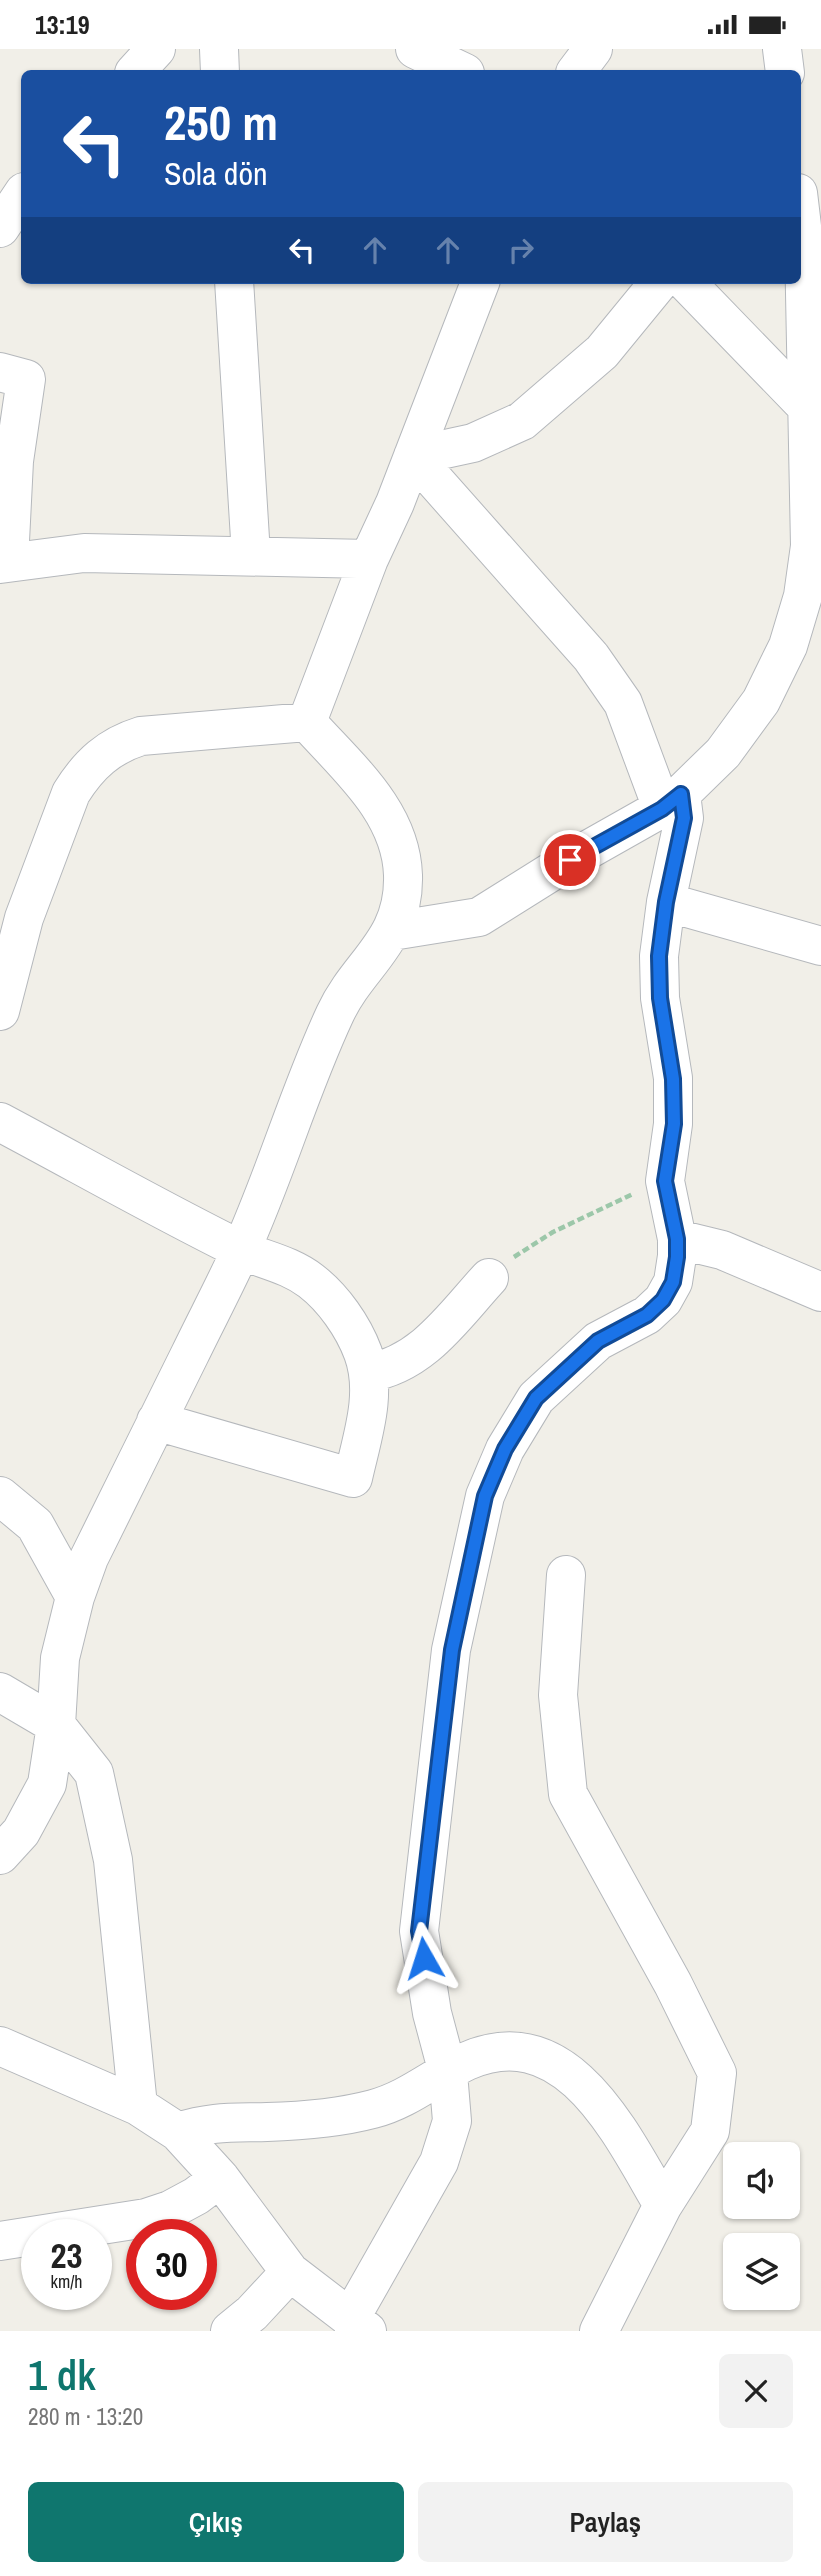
<!DOCTYPE html>
<html lang="tr">
<head>
<meta charset="utf-8">
<style>
  body { margin:0; font-family:"Archivo Narrow",sans-serif; background:#f2f2f2; color:#222; height:100vh; display:flex; flex-direction:column; font-size:26px; white-space:nowrap }
  * { box-sizing:border-box; margin:0 }
  p { font-size:23px; color:#767676 }
  .icon { flex:none; width:38px; height:38px; fill:none; stroke:currentColor; stroke-width:2; stroke-linecap:round; stroke-linejoin:round }
  .map { position:relative; height:2282px; overflow:hidden }
  .details { display:flex; flex-direction:column; background:#fff; flex:1 }
  .details>* { flex:none }
  .hud { position:absolute; left:21px; top:21px; width:780px; height:214px; border-radius:10px; box-shadow:0 2px 5px #0004; background:#1a4fa0; color:#fff; overflow:hidden }
  .buttons { position:absolute; left:723px; top:2093px; display:grid; gap:14px }
  .buttons a { display:grid; place-items:center; width:77px; height:77px; border-radius:10px; background:#fff; box-shadow:0 2px 5px #0004; font-size:35px }
  .speed { position:absolute; left:21px; top:2170px; display:flex; gap:14px; font-size:35px; font-weight:700; text-align:center }
  .speed>* { display:grid; place-content:center; width:91px; height:91px; border-radius:50%; background:#fff; box-shadow:0 2px 5px #0004; line-height:1 }
  .speed small { font-size:18px; font-weight:400 }
  .speed .limit { border:10px solid #d22; background:#fff; color:#111 }
  .pin { position:absolute; display:grid; place-items:center; width:60px; height:60px; color:#fff; margin:-30px; border:4px solid #fff; border-radius:50%; box-shadow:0 2px 7px #0007 }
  .me { position:absolute; width:77px; margin:-38px; rotate:354deg; stroke-linejoin:round; filter:drop-shadow(0 0 5px #0008) }
  .turn { display:flex; align-items:center; gap:24px; height:147px; padding:0 28px; font-size:32px }
  .turn .icon { width:91px; height:91px; stroke-width:2.5 }
  .turn b { display:block; font-size:49px; line-height:60px }
  .lanes { display:flex; align-items:center; height:66px; padding:0 28px; background:#0003; justify-content:center; gap:35px; direction:ltr }
  .lanes .off { opacity:.35 }
  .round { display:grid; place-items:center; flex:none; width:74px; height:74px; border-radius:10px; background:#f2f2f2 }
  .head { display:flex; align-items:center; justify-content:space-between; height:119px; padding:0 28px }
  h1 { font-size:42px; font-weight:600; line-height:52px; color:#0f766e }
  .cta { display:flex; gap:14px; margin-top:auto; padding:14px 28px }
  .cta a { flex:1; height:80px; border-radius:10px; background:#0f766e; color:#fff; font-size:28px; font-weight:600; line-height:80px; text-align:center }
  .cta a+a { background:#f2f2f2; color:#222 }
  .status { display:flex; justify-content:space-between; align-items:center; height:49px; padding:0 35px; background:#fff; direction:ltr }
  .status svg { height:19px; fill:currentColor }
  .map>svg:first-child { display:block }
</style>
</head>
<body>
<div class="status"><b>13:19</b><svg viewBox="0 0 49 12"><path d="M0 12V9h3v3zM5 12V6h3v6zM10 12V3h3v9zM15 12V0h3v12zM26 1h20v11H26zM47 4h2v5h-2z"/></svg></div>
<div class="map">
<svg width="821" height="2282" viewBox="0 0 821 2282">
  <rect width="100%" height="100%" fill="#f1efe8"/>
  <g fill="none" stroke-linecap="round" stroke-linejoin="round">
    <defs>
      <path id="minor" d="M219,0l1,24
        M415,0l50,24
        M782,0l3,24
        M134,24l22,-24
        M575,24l18,-24
        M0,179l24,-36
        M234,231l17,275
        M661,231l-59,72 -80,69 -49,22 -60,13 178,201 32,46 39,105
        M684,231l121,125
        M0,323l26,7 -12,82 -5,100
        M0,515l84,-11 285,6
        M307,673l62,-163 26,-56 86,-223
        M666,853l155,44
        M392,882l87,-14 91,-57 92,-52 19,-14 42,-41 38,-52 27,-55 15,-50 7,-50 -6,-303 -6,-50
        M0,962l24,-93 47,-125c18,-29 38,-47 70,-57l166,-14
        M0,1073c79,42 158,87 239,127 24,11 50,15 72,32 22,17 42,45 52,72 15,41 -1,84 -10,125l-197,-57
        M677,1190l45,11 99,42
        M368,1324c55,-9 86,-57 121,-95
        M0,1447l35,29 40,72
        M566,1526l-8,120 10,99 105,190 44,89 -7,58 -47,74 -64,126
        M0,1643l56,33 38,48 19,87 25,246
        M0,1806l21,-23 26,-48 9,-59 4,-67 15,-61 14,-39c34,-68 67,-136 101,-204 17,-35 35,-69 51,-104 35,-77 58,-159 94,-236 24,-52 70,-72 68,-139 -2,-64 -56,-108 -96,-153
        M0,1997l138,60 40,26 42,46 70,94 77,59
        M178,2083c34,-11 55,-9 89,-10 35,-1 72,-4 106,-13 35,-9 62,-33 94,-48 101,-44 155,75 196,144
        M0,2192l146,-23 24,-8 26,-14 24,-18
        M350,2270l89,-157 13,-41 -4,-48 -16,-60 -13,-82 32,-281 34,-154 20,-47 31,-51 62,-57 49,-26 16,-15 10,-18 4,-26v-17l-12,-58 8,-57v-46l-13,-80 -1,-42 7,-54 18,-84 -3,-24
        M230,2282l22,-18 38,-41"/>
    </defs>
    <!-- minor casing -->
    <use href="#minor" stroke="#b5b8bc" stroke-width="40"/>
    <!-- path -->
    <path stroke="#9cc7a9" stroke-width="4.5" stroke-dasharray="7 3.5" stroke-linecap="butt" d="M514,1208l39,-25 80,-38"/>
    <!-- minor -->
    <use href="#minor" stroke="#fff" stroke-width="38"/>
  </g>
  <g fill="none" stroke-linecap="round" stroke-linejoin="round">
    <defs>
      <path id="route" d="M424,1909l-5,-27 33,-281 33,-154 20,-47 31,-51 62,-57 49,-26 16,-15 10,-18 4,-25v-18l-12,-58 9,-57 -1,-45 -13,-81 -1,-42 7,-54 18,-84 -3,-24 -19,15 -92,51"/>
    </defs>
    <!-- route casing -->
    <use href="#route" stroke="#114b97" stroke-width="18"/>
    <!-- route -->
    <use href="#route" stroke="#1a73e8" stroke-width="12"/>
  </g>
</svg>
<div class="buttons">
<a><svg class="icon" aria-label="sound" viewBox="0 0 24 24"><path d="M4 9h4l5-4v14l-5-4H4zM17 9q2 3 0 6"/></svg></a>
<a><svg class="icon" aria-label="layers" viewBox="0 0 24 24"><path d="M12 4l9 5-9 5-9-5zM3 14l9 5 9-5"/></svg></a>
</div>
<div class="speed"><div>23<small>km/h</small></div><div class="limit">30</div></div>
<div class="pin" style="left:570px;top:811px;background:#d93025"><svg class="icon" aria-label="arrive" viewBox="0 0 24 24"><path d="M6 21V4h12l-3 4 3 4H6"/></svg></div>
<svg class="me" style="left:424px;top:1909px" viewBox="-20 -20 40 40"><path d="M0-17L14 15 0 8-14 15z" fill="#1a73e8" stroke="#fff" stroke-width="4"/></svg>
<div class="hud">
<div class="turn"><svg class="icon" aria-label="left" viewBox="0 0 24 24"><path d="M17 20v-9H6M10 6l-5 5 5 5"/></svg><div><b>250 m</b>Sola dön</div></div>
<div class="lanes"><svg class="icon" aria-label="left" viewBox="0 0 24 24"><path d="M17 20v-9H6M10 6l-5 5 5 5"/></svg><svg class="icon off" aria-label="ahead" viewBox="0 0 24 24"><path d="M12 20V5M6 11l6-6 6 6"/></svg><svg class="icon off" aria-label="ahead" viewBox="0 0 24 24"><path d="M12 20V5M6 11l6-6 6 6"/></svg><svg class="icon off" aria-label="right" viewBox="0 0 24 24"><path d="M7 20v-9h11M14 6l5 5-5 5"/></svg></div>
</div>
</div>
<section class="details">
<div class="head"><div><h1>1 dk</h1><p>280 m · 13:20</p></div><a class="round"><svg class="icon" aria-label="close" viewBox="0 0 24 24"><path d="M6 6l12 12M18 6L6 18"/></svg></a></div>
<div class="cta"><a>Çıkış</a><a>Paylaş</a></div>
</section>
</body>
</html>
